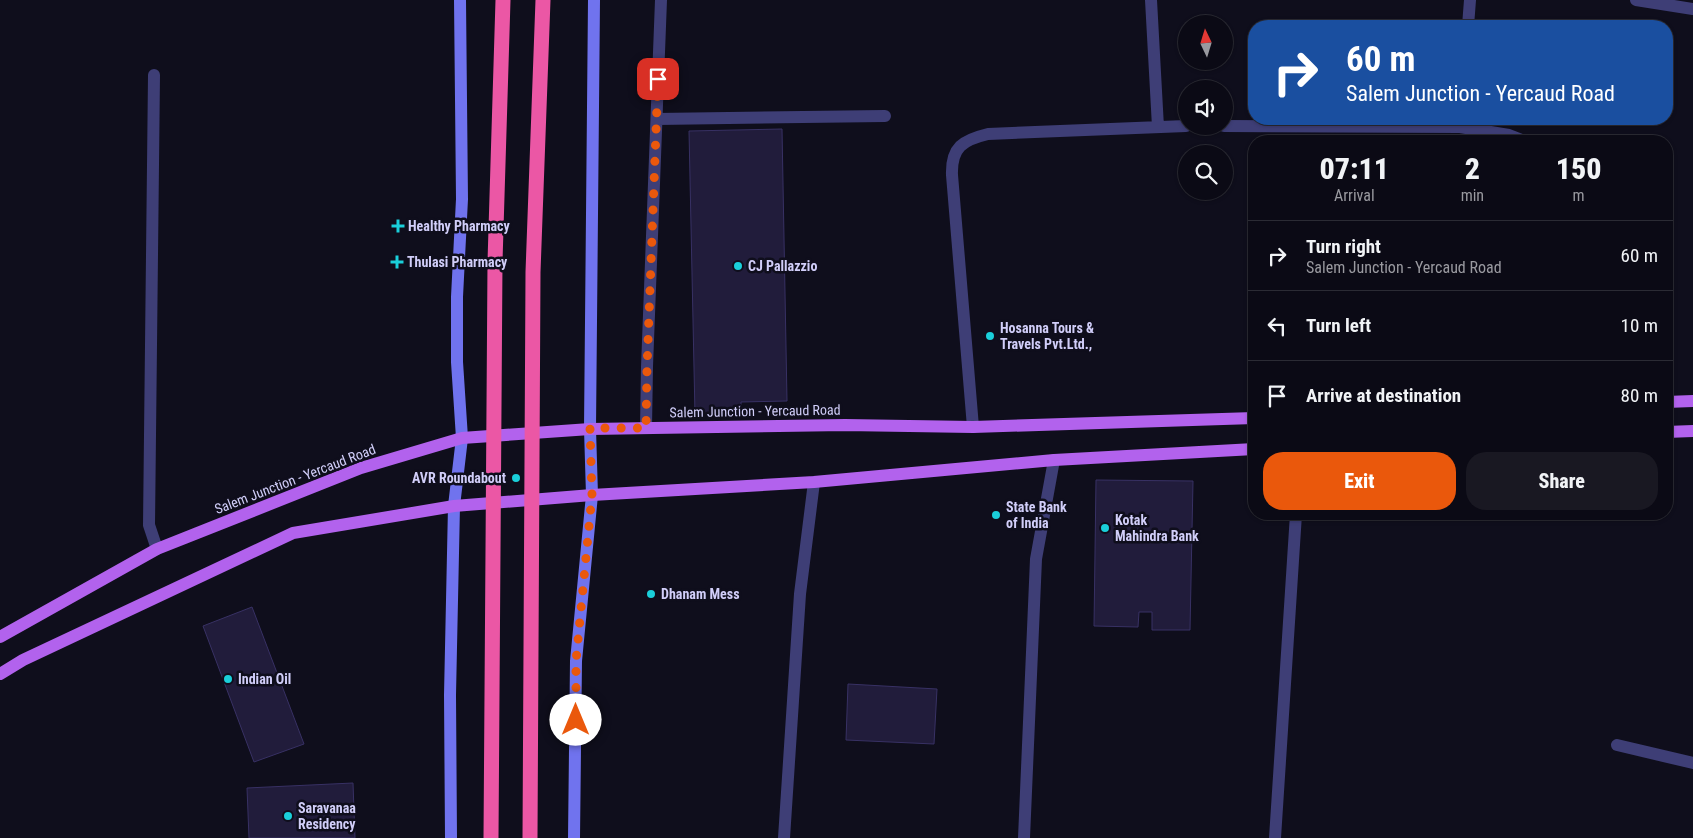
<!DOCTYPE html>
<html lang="en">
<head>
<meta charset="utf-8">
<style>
  body { margin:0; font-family:"Roboto Condensed",sans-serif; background:#191822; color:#f1f3f6; height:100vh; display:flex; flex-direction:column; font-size:19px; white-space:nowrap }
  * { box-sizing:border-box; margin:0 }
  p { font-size:16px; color:#9a9aa0 }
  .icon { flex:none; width:28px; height:28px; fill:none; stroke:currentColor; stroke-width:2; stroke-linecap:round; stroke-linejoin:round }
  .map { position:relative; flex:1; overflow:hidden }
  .panel { position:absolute; left:1248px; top:135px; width:425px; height:385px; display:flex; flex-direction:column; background:#0b0a15; border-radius:20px; box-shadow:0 1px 4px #0004,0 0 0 1px #2b2b34 }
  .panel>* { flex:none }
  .banner { position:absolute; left:1248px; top:20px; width:425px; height:105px; border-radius:20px; box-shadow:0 1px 4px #0004,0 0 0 1px #2b2b34; background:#1a4fa0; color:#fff; overflow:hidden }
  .needle { width:32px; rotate:356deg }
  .buttons { position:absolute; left:1178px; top:15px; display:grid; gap:10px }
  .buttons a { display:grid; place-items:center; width:55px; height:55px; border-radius:50%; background:#0b0a15; box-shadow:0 1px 4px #0004,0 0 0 1px #2b2b34; font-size:25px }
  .pin { position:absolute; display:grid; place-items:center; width:42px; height:42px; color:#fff; margin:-21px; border-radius:10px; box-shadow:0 2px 8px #0006 }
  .me { position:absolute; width:55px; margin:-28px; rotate:0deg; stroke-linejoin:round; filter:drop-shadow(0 0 4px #0008) }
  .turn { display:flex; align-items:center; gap:18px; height:105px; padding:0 15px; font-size:22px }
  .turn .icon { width:65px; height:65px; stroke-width:2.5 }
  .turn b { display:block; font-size:35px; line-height:42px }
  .eta { display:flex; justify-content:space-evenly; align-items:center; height:85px; text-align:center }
  .eta b { font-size:30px; font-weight:800; line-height:35px }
  .primary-button { display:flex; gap:10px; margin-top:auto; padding:10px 15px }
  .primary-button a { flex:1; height:58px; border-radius:20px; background:#ea580c; color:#fff; font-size:20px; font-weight:800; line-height:58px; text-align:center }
  .primary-button a+a { background:#191822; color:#f1f3f6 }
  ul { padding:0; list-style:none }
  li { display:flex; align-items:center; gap:15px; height:70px; padding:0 15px; border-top:1px solid #2b2b34 }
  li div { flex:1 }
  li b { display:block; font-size:19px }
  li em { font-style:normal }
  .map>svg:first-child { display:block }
</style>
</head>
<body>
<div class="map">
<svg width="1693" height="838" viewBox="0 0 1693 838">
  <rect width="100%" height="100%" fill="#0f0e1c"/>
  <!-- building -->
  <path fill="#211c3b" stroke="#383164" d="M782,129l5,272 -46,1v12l-46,1 -6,-284z
    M1096,480l97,1 -3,149h-38v-18h-13l-1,15 -44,-1z
    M252,607l52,137 -50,18 -51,-136z
    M848,684l89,5 -3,55 -88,-4z
    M353,783l2,55h-106l-2,-50z"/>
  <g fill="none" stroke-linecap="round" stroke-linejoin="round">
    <!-- street -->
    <path stroke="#3e3e76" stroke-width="12" d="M1151,0l7,127
      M1636,0l57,9
      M1468,26l2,-26
      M154,75l-5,450 8,24
      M657,119l228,-3
      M1224,126l236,1 1,-8
      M1460,127l49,8 15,6
      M973,427l-21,-252c-1,-28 11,-35 36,-41l198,-8
      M646,428l1,-61 14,-367
      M1617,745l76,18
      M784,838l16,-244 14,-112
      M1024,838l12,-279 18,-99
      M1275,838l21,-324"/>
    <!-- secondary -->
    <path stroke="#7073ee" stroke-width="12" d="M451,838l-1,-143 4,-189 8,-68 -5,-76v-65l5,-98 -2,-199
      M574,838l2,-177 16,-166 -2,-66 4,-429"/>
    <!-- primary -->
    <path stroke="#b262ed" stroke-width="12" d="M1666,402l27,-1
      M1666,432l27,-1
      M0,637l157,-88 204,-81 101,-30 128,-9 255,-4 128,2 281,-9
      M0,674l23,-14 270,-127 161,-27 138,-11 222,-13 240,-22 200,-11"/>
    <!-- highway-bridge -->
    <path stroke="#eb57a5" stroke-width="15" d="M491,838l4,-576 8,-262
      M530,838l3,-566 10,-272"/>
  </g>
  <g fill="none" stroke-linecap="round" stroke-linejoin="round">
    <!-- route -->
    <path stroke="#ea580c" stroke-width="9" stroke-dasharray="0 16.2" d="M576,720v-59l16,-166 -2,-67h56l1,-60 11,-289"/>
  </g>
  <!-- markers -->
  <g fill="#1acfda" stroke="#0f0e1c" stroke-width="2">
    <path d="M395.5 218.5h5v5h5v5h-5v5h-5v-5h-5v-5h5z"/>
    <path d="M394.5 254.5h5v5h5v5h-5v5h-5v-5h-5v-5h5z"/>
    <circle cx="738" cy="266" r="5"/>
    <circle cx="990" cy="336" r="5"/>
    <circle cx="516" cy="478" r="5"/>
    <circle cx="996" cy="515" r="5"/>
    <circle cx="1105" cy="528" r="5"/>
    <circle cx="651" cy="594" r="5"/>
    <circle cx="228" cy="679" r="5"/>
    <circle cx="288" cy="816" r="5"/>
  </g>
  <g text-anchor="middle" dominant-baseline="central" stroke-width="5" stroke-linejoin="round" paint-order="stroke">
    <!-- poi labels -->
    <g font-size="14" font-weight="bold" fill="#d1cef9" stroke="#0f0e1c" text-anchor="start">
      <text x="408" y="226">Healthy Pharmacy</text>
      <text x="407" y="262">Thulasi Pharmacy</text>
      <text x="748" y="266">CJ Pallazzio</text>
      <text x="1000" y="328">Hosanna Tours &amp;<tspan x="1000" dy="16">Travels Pvt.Ltd.,</tspan></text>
      <text x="506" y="478" text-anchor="end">AVR Roundabout</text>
      <text x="1006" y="507">State Bank<tspan x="1006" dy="16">of India</tspan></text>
      <text x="1115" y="520">Kotak<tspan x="1115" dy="16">Mahindra Bank</tspan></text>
      <text x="661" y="594">Dhanam Mess</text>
      <text x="238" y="679">Indian Oil</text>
      <text x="298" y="808">Saravanaa<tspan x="298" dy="16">Residency</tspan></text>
    </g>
    <!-- street labels -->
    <g font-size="14" fill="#d1cef9" stroke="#0f0e1c">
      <text transform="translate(755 411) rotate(-1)">Salem Junction - Yercaud Road</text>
      <text transform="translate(295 479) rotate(-21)">Salem Junction - Yercaud Road</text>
    </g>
  </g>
</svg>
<div class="buttons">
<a><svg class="needle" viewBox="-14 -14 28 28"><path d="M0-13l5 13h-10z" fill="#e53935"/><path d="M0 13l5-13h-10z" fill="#9a9aa0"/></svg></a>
<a><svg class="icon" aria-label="sound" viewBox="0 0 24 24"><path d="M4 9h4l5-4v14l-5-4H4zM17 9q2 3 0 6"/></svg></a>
<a><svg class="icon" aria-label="search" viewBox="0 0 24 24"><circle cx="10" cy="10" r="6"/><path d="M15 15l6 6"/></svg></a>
</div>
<div class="pin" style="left:658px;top:79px;background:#d93025"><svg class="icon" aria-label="arrive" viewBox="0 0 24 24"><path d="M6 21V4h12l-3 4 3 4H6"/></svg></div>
<svg class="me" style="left:576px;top:720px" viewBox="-20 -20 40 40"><circle r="19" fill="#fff"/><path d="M0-13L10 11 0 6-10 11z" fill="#ea580c"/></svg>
<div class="banner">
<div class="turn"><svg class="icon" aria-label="right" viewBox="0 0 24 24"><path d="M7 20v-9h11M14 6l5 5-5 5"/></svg><div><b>60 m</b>Salem Junction - Yercaud Road</div></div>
</div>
<section class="panel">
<div class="eta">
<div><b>07:11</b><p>Arrival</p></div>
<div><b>2</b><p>min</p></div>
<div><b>150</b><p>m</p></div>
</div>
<ul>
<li><svg class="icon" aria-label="right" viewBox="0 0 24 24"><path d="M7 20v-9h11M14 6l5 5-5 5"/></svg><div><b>Turn right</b><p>Salem Junction - Yercaud Road</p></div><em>60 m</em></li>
<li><svg class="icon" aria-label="left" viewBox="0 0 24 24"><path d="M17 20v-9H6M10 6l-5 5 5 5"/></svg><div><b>Turn left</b></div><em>10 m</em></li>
<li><svg class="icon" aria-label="arrive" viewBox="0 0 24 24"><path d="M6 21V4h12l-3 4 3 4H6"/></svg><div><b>Arrive at destination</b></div><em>80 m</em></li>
</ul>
<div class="primary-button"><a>Exit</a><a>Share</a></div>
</section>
</div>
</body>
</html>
